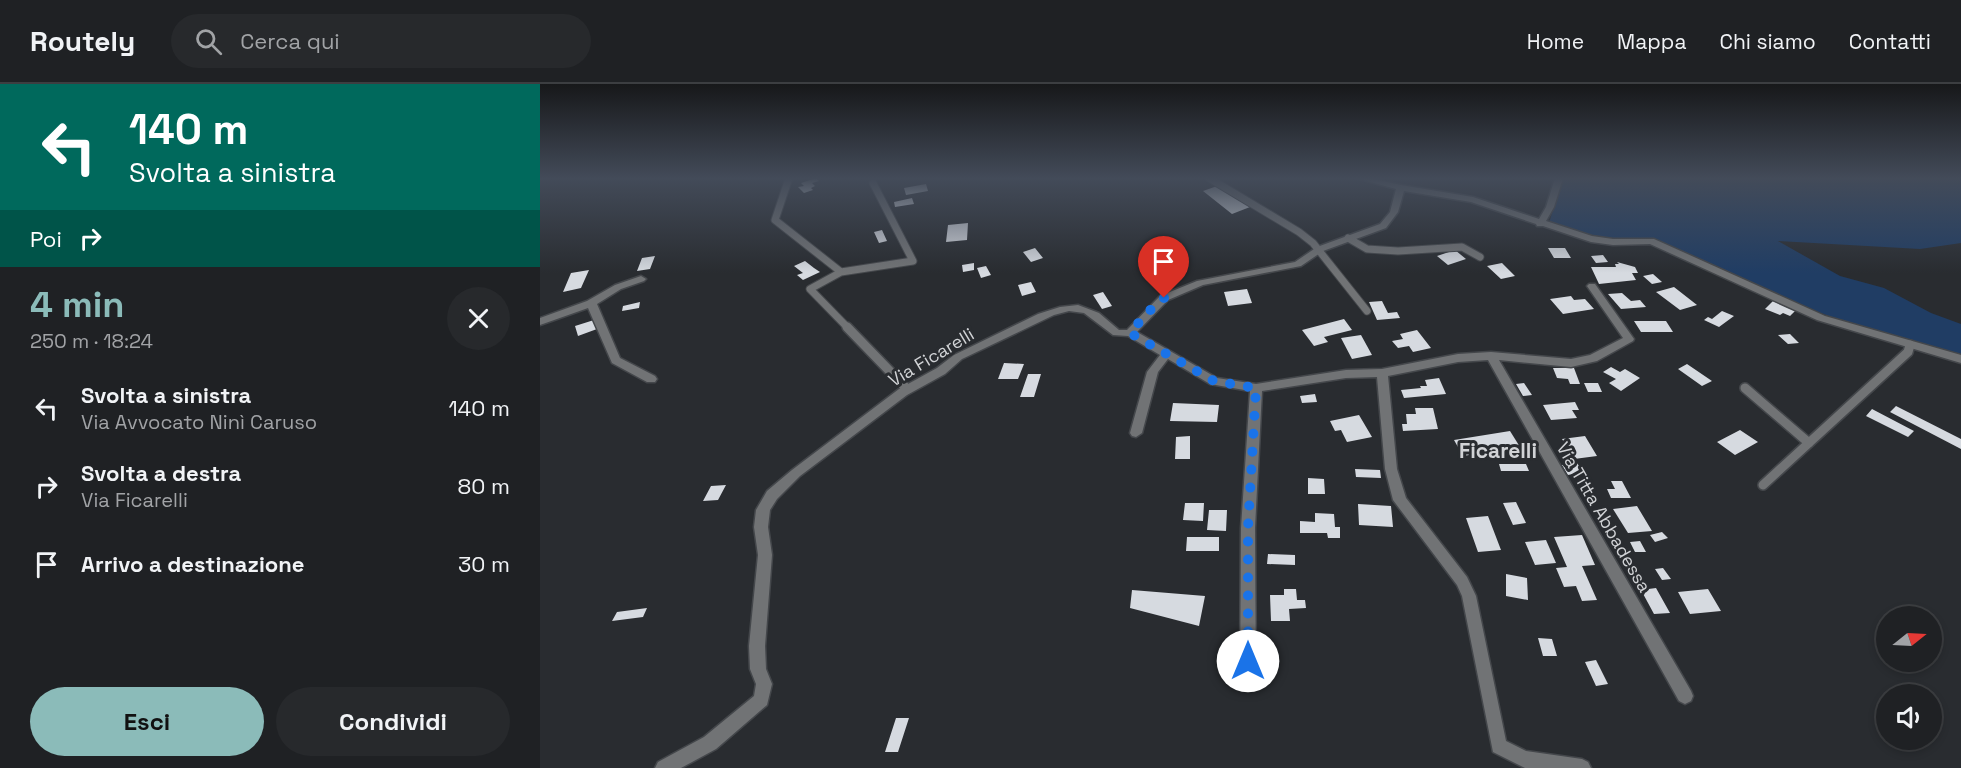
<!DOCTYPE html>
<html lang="it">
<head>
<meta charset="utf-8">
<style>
  body { margin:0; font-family:"Space Grotesk",sans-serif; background:#27292c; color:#f1f3f6; height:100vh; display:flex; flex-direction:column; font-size:22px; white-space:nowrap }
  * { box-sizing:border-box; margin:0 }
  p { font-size:20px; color:#a1a3a6 }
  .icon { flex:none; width:33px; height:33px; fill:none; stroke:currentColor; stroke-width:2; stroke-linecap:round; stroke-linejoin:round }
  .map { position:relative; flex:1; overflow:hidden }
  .details { display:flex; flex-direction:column; background:#1f2124; width:540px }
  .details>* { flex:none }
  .top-card { background:#00695c; color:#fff; overflow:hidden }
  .needle { width:39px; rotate:72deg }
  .controls { position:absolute; left:1336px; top:522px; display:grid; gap:12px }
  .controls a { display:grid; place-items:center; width:66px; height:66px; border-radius:50%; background:#1f2124; box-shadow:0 3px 9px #0003,0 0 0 2px #3c3e41; font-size:30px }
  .pin { position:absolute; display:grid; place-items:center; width:51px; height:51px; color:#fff; margin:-62px -26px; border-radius:50% 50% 50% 0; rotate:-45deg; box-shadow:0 0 6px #0007 }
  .pin .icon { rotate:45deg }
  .me { position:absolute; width:66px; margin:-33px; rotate:0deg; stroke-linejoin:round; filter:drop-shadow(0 0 4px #0008) }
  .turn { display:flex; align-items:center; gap:21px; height:126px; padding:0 30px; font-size:27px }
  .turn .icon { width:78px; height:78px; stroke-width:2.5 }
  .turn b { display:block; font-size:42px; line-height:51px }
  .then { display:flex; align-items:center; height:57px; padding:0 30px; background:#0003; gap:12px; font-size:22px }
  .round { display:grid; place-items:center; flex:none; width:63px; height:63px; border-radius:32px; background:#27292c }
  .overview { display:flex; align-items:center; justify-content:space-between; height:102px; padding:0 30px }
  h1 { font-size:36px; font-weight:600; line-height:45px; color:#8bbbb9 }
  .primary-button { display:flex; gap:12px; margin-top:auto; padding:12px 30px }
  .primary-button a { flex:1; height:69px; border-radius:36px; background:#8bbbb9; color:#111; font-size:24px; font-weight:600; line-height:69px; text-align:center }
  .primary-button a+a { background:#27292c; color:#f1f3f6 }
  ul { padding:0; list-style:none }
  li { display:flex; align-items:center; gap:18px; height:78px; padding:0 30px }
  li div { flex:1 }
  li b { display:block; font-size:22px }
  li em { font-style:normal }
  header { display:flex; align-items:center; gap:36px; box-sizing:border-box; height:84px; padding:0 30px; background:#1f2124; border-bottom:2px solid #3c3e41 }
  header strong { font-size:28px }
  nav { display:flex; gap:33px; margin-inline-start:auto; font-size:21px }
  .search { width:420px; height:54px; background:#27292c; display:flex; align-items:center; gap:15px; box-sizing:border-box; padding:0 21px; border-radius:33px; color:#a1a3a6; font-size:22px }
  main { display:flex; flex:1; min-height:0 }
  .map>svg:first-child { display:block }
</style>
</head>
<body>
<header>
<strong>Routely</strong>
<div class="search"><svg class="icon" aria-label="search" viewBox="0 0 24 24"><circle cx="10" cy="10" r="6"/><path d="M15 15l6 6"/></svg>Cerca qui</div>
<nav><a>Home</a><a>Mappa</a><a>Chi siamo</a><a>Contatti</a></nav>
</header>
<main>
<section class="details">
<div class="top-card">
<div class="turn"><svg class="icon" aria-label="left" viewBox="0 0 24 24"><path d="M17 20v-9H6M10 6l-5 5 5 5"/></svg><div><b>140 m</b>Svolta a sinistra</div></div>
<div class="then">Poi<svg class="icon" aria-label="right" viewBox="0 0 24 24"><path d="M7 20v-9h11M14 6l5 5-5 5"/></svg></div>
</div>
<div class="overview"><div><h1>4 min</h1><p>250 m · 18:24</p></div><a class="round"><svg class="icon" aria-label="close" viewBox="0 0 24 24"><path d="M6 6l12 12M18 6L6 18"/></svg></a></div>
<ul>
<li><svg class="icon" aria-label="left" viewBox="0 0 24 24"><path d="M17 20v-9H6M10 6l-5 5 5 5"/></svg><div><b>Svolta a sinistra</b><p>Via Avvocato Ninì Caruso</p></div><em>140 m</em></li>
<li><svg class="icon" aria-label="right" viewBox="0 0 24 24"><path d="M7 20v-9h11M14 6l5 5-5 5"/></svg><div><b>Svolta a destra</b><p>Via Ficarelli</p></div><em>80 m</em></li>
<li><svg class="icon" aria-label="arrive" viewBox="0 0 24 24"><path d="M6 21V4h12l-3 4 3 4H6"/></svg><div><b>Arrivo a destinazione</b></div><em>30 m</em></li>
</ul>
<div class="primary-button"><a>Esci</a><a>Condividi</a></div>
</section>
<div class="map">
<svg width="1421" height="684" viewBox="0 0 1421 684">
  <rect width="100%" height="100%" fill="#292c30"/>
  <!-- green -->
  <path fill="#203d64" d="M1023,94h398v65l-41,6 -142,-8 62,35 44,12 47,25 30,11v32l-130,-39 -73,-29 -87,-42 -18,-6 -60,-3 -44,-14z"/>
  <!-- building -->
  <path fill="#d6dae0" d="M276,94l3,3 -7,2 3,3 -4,2 2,2 -9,3 -6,-6 6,-1 -3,-3z
    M386,100l2,7 -22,4 -2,-7z
    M680,101l30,22 -18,7 -29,-23z
    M372,114l2,6 -19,3 -1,-5z
    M428,139l-1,17 -21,2 2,-17z
    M342,146l5,11 -8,2 -5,-11z
    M624,155l13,11 -22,8 -12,-11z
    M495,164l8,10 -12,4 -8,-10z
    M1008,164h17l6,10h-17z
    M915,166l11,9 -18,6 -11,-9z
    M1063,171l5,7 -12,1 -5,-7z
    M115,172l-5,13 -13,2 5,-13z
    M265,177l9,7 6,4 -17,8 -6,-5 6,-2 -9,-7z
    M1077,178l18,5 3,6h-6l4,7 -37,4 -8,-17h25l-1,-3h4z
    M434,179v7l-11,2 -1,-7z
    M962,179l13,13 -14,3 -14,-13z
    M446,182l5,9 -10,3 -4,-10z
    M49,186l-8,18 -18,4 8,-19z
    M1113,190l9,8 -10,2 -9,-8z
    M491,198l5,10 -14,4 -4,-11z
    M1134,203l23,18 -17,5 -24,-18z
    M707,205l5,14 -24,3 -4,-14z
    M563,208l9,14 -10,3 -9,-14z
    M1082,209l9,8 9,-1 6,7 -25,2 -13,-15z
    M1031,212l3,4 11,-1 9,10 -31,5 -13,-15z
    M842,217l6,12 9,-1 3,6 -23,2 -8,-18z
    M1233,217l22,10 -5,5 -7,-3 -3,2 -15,-6z
    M100,218l-1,6 -17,3 1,-5z
    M1182,227l12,5 -15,11 -15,-7 4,-3 4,2z
    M804,235l8,11 -28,7 4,5 -14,4 -12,-16z
    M54,236l3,9 -19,7 -3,-10z
    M1094,237h32l7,11h-32z
    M877,246l14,18 -18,4 -4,-6 -11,2 -6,-7 11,-2 -3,-5z
    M1250,250l9,9 -11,1 -10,-9z
    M821,251l11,20 -20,4 -11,-21z
    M464,279l20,1 -6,15h-20z
    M1147,280l25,17 -10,5 -24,-17z
    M1071,283l9,5 5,-3 15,9 -19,13 -12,-8 7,-4 -13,-7z
    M1013,284h21l6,16h-10l-2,-5 -11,-1z
    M488,290h13l-7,23h-14z
    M899,294l7,16 -42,4 -3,-8 20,-2 -1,-2h7l-2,-6z
    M984,299l8,12 -9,1 -7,-12z
    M1044,299h14l4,9h-14z
    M775,310l2,8 -15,1 -2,-7z
    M1035,318l4,8h-7l5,8 -26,2 -8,-15z
    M633,319l46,2 -2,17 -47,-1z
    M1356,322l65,33v10l-71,-37z
    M875,324h18l5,21 -35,2 -1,-7h5l-1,-10h10z
    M1332,325l42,22 -6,6 -42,-21z
    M819,331l13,22 -25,5 -6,-12 -6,1 -5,-10z
    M1200,346l18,12 -23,13 -18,-13z
    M970,347l10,16 -57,9 -9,-16z
    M650,352v23h-15l1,-22z
    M1045,352l12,20 -23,3 -12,-20z
    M1037,379l6,9 -15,3 -6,-10z
    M959,380h27l3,7h-28z
    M815,385l25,1 1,8 -25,-1z
    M768,394l16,1 1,15h-17z
    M1071,397h11l9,17h-20l-4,-9h8z
    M186,401l-8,15 -15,1 8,-15z
    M976,418l10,21 -13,2 -10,-22z
    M645,419h19l-1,18 -20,-1z
    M818,420l33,2 2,21 -34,-2z
    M1097,422l15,25 -24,2 -15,-24z
    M669,426h18l-1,21 -19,-1z
    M775,429l19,1 1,13h5v11h-12l-1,-5h-27v-12l15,1z
    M948,432l13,34 -23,2 -12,-34z
    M1122,448l6,6 -13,4 -5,-7z
    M1042,451l13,30 -13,1 15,34 -15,1 -6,-15 -12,1 -8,-19 11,-1 -13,-30z
    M647,453h32v14h-33z
    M1006,456l10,23 -21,2 -10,-23z
    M1100,457l6,11h-11l-5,-10z
    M728,470l27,1v10l-28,-1z
    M1123,484l8,11 -9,1 -7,-11z
    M966,490l21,4 1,22 -22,-4z
    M1116,504l14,25 -16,1 -13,-24z
    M744,505h12l1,11h8l1,8 -17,1 1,12h-19l-1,-26h14z
    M1168,505l13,22 -31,3 -12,-22z
    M592,506l73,6 -6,30 -69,-18z
    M107,524l-4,9 -31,4 5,-9z
    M998,554l14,1 5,17h-14z
    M1056,576l12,24 -12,2 -11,-24z
    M356,634h13l-11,34h-13z"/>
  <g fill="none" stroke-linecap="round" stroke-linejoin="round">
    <defs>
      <path id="lane-far1" d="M249,94l-14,42 66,52 -31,17 39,40
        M669,94l90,54 14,11 54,68
        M808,154l19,11 31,2 64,-4 18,10
        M301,188l72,-11 -40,-78"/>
      <path id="lane" d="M307,243l60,62
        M1205,304l64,55
        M1223,401l145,-133 2,-7"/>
      <path id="street" d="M816,94h13l32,7 72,12 66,22 7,-12 9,-29h8l-9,29 -8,14 46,15 21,3h41l171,77 136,39v8l-144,-43 -167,-76 -37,1 -22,-3 -48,-16h-6l-1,-2 -65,-22 -67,-11 -6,21 -12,16 -63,23 -22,15 -98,19 -35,15 -31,32 80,46 39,6 90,-14 36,-1 76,-15 33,-2 80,7 19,-4 33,-17 -36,-52 2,-2h6l39,55 -1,2 -36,20 -26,6 -72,-7 192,331 2,5 -2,5 -6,3 -6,-3 -191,-341 -30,2 -70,14 9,93 9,29 61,79 9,19 30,145 20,10 56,8 6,3 3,6h-66l-32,-16 -31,-156 -5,-11 -64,-85 -8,-31 -8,-92 -31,1 -84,13 -7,137 1,155 -2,5 -6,2 -6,-2 -2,-5 1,-155 9,-137 -40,-7 -42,-25 -10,13 -16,61 -6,4 -4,-1 -2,-3 17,-61 13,-17 -32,-19 -15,-1 -29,-22 -15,-2 -15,4 -92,44 -17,15 -38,21 -107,81 -23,23 -7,11 -2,17 4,28 -7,91 1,23 6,15 -5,21 -51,44 -35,19h-26l3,-6 46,-25 50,-41 2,-12 -6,-15 -1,-23 9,-91 -4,-28 2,-17 11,-19 25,-21 107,-81 38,-21 17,-13 84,-41 22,-7 18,-2 21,8 20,17h8l33,-34 37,-15 98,-19 22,-15 63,-23 10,-12 6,-23z
        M101,192l5,3 -2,2 -23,8 -24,15 23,54 35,18 2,3 -2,3h-8l-35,-19 -24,-55 -48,17v-7l47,-17 28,-16z"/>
    </defs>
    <!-- lane-far1 casing -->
    <use href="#lane-far1" stroke="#44474b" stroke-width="9"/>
    <!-- lane casing -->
    <use href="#lane" stroke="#44474b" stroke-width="12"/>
    <!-- street casing -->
    <use href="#street" stroke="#44474b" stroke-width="3"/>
    <!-- lane-far1 -->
    <use href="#lane-far1" stroke="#717375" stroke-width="7"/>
    <!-- lane -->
    <use href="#lane" stroke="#717375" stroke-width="9"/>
    <!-- street -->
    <use href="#street" fill="#717375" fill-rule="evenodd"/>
  </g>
  <!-- sky -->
  <linearGradient id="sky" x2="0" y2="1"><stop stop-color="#17181a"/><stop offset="0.5" stop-color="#434b59"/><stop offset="1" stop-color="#434b59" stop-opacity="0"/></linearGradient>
  <rect width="1421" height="189" fill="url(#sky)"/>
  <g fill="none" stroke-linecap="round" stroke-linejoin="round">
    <!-- route -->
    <path stroke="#1a73e8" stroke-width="10" stroke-dasharray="0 18" d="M624,214l-17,15 -17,20 84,48 42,7 -8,140v133"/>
  </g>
  <g text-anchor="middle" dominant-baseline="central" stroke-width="6" stroke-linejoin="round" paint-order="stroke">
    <!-- street labels -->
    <g font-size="18" fill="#d1d3d6" stroke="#292c30">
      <text transform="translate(391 273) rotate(-31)">Via Ficarelli</text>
      <text transform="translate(1064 433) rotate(60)">Via Titta Abbadessa</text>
    </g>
    <!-- quarter labels -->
    <g font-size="21" font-weight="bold" fill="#d1d3d6" stroke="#292c30">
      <text x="958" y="366">Ficarelli</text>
    </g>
  </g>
</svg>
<div class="controls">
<a><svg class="needle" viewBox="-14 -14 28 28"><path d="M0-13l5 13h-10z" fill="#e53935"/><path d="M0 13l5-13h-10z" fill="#a1a3a6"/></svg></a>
<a><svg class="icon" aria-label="sound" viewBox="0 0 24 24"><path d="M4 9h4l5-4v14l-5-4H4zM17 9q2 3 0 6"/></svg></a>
</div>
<div class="pin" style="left:624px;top:214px;background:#d93025"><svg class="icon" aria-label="arrive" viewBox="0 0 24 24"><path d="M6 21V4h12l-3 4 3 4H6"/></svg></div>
<svg class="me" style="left:708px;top:577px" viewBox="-20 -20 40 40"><circle r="19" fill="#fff"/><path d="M0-13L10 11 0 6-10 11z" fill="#1a73e8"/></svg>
</div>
</main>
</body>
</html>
